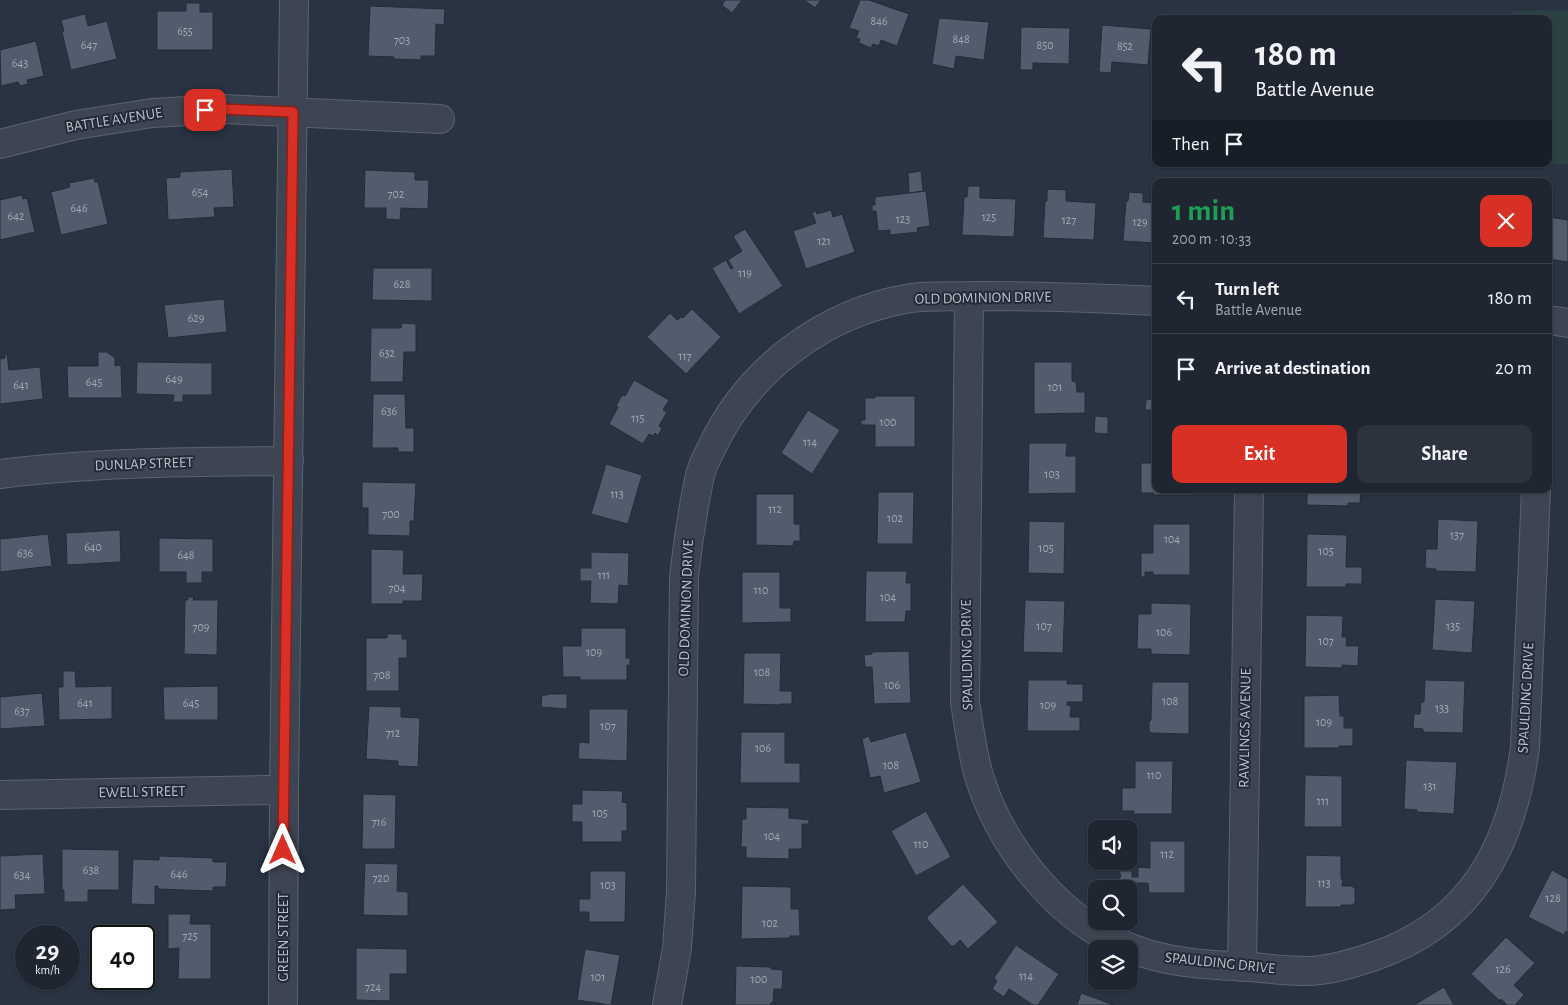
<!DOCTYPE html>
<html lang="en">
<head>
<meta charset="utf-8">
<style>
  body { margin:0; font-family:"Alegreya Sans",sans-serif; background:#2c323e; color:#f1f3f6; height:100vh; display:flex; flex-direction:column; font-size:19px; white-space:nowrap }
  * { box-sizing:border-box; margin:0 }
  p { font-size:16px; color:#a1a5ac }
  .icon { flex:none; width:28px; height:28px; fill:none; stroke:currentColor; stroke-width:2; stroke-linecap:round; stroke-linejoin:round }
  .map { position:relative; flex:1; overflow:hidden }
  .panel { position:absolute; left:1152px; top:178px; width:400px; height:315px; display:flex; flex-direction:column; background:#1f2632; border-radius:10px; box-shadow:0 1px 4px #0004,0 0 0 1px #3c434d }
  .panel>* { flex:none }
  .guide { position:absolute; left:1152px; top:15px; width:400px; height:152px; border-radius:10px; box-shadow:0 1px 4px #0004,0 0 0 1px #3c434d; background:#1f2632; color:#f1f3f6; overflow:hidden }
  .buttons { position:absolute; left:1088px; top:820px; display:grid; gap:10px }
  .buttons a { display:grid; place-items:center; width:50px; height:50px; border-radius:10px; background:#1f2632; box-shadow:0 1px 4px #0004,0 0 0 1px #3c434d; font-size:25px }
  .speed { position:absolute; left:15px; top:925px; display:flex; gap:10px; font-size:25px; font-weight:700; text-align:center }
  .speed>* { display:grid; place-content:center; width:65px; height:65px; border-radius:50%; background:#1f2632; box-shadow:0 1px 4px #0004,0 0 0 1px #3c434d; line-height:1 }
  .speed small { font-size:12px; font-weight:400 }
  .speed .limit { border:2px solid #111; border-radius:8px; background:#fff; color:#111 }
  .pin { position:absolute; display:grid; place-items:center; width:42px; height:42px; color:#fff; margin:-21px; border-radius:10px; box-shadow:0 2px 8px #0006 }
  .me { position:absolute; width:55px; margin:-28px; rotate:0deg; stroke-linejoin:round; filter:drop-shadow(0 0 4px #0008) }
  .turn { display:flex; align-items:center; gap:18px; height:105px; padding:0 20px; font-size:22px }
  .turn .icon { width:65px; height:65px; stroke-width:2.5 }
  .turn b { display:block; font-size:35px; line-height:42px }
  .then { display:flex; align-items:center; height:48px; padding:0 20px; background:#0003; gap:10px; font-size:19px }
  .round { display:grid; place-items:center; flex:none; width:52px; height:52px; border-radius:10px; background:#2c323e }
  .summary { display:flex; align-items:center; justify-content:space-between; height:85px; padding:0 20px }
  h1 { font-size:30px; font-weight:700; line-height:38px; color:#1e9e55 }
  .action { display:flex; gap:10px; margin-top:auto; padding:10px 20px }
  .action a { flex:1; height:58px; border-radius:10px; background:#d93025; color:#fff; font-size:20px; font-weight:700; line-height:58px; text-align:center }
  .action a+a { background:#2c323e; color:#f1f3f6 }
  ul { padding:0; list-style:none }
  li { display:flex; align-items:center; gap:15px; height:70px; padding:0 20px; border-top:1px solid #3c434d }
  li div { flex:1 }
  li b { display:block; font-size:19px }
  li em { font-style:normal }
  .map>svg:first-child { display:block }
</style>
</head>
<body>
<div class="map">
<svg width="1568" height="1005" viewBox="0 0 1568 1005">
  <rect width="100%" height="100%" fill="#293342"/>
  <!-- green -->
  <path fill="#2c4144" d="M1568,10v155l-19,-2v-144h-37v-8z"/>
  <!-- building -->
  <path fill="#535c6c" stroke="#242c39" d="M725,0h17l-10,13 -10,-8z
    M804,0h17l-6,8z
    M860,0h9l40,14 -12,32 -16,-6 -2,6 -6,-2 -2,4 -12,-5 1,-4 -4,-1 3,-7 -10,-3z
    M186,3h14v9h13v38h-56v-39h29z
    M370,6l75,3 -1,16 -8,-1 -1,32h-14v4l-27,-1v-2l-26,-1z
    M85,14l3,12 19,-5 10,38 -46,11 -9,-38 2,-1 -3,-11z
    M939,18l50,4 -5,38 -28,-4 -2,13 -22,-5z
    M1102,25l49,4 -3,36 -36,-3 -1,11 -12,-1z
    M1021,27l49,1 -1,36 -36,-1v7h-13z
    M36,41l8,35 -17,4 1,4 -8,2 -2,-4 -17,4 -1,-36z
    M232,169l2,38 -20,1 1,9 -47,3 -2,-42 14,-1v-5z
    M365,170l50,2v8h14l-1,29 -27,-1 -1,12 -14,-1v-11h-22z
    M921,171l2,20 -14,2 -1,-20z
    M94,178l1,4h3l10,42 -47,11 -10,-43 19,-5 -1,-4z
    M968,186h12v12l36,1 -2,38 -52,-2 2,-38h3z
    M1047,189l19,1v11l30,2 -2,37 -51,-2 2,-37h2z
    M926,191l4,35 -13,2 1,4 -28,3v-5l-12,1 -2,-20h-4v-6h3v-8z
    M1129,192l14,1v9l13,1v40l-33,-2 3,-40h2z
    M22,195l1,4 4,-1 8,34 -35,8v-40z
    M1549,206h2l-2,11 19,3v42l-19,-3z
    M831,210l2,7 9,-3 13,38 -49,17 -13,-38 23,-8 -4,-10 4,-2 1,3z
    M745,229l38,57 -44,28 -27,-46 14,-8 5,9 2,-1 -5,-8 14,-9 -9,-15z
    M373,268h59v33l-60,-1z
    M224,299l3,33 -59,6 -4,-33z
    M692,309l29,28 -35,37 -39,-37 23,-24 7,7 4,-3 2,1z
    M402,323l14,1v28h-12l-1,30h-33l1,-54h30z
    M98,352h9l8,6v8l6,-1 1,33h-54l-1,-32h31z
    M5,354h2l2,16 31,-3 3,32 -43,5v-45l5,-1z
    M137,362l75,1v32h-29v7h-10l1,-7 -38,-1z
    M1034,362h38v19l4,1 1,10h8v21l-51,1z
    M1153,363h3v51h-4l1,-4h-8l1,-10 6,-1z
    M634,380l35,20 -6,10 4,2 -8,14 3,2 -4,8 -3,-3 -2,3 -4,-2 -6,10 -34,-20 9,-17 -2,-1 6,-11 3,1z
    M373,394h32l1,34h8v24h-16v-4h-26z
    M875,396h40v51h-40v-22h-14v-5h4v-22h10z
    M808,410l32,20 -28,44 -31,-21z
    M1095,416l13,1v17l-14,-1z
    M1029,443h38l-1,13h10v37l-48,1z
    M1155,443h1v46h38v6h-40v-2h-13v-30h10v-5h4z
    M606,464l36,11 -14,49 -37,-10z
    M362,482l54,1 -2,38h-4v15l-42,-1v-27h-6z
    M1307,489h41l-1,2h14l-1,12h-12v3l-41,-1z
    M1429,489h50l-1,2z
    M878,492h36l-1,52h-36z
    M756,494h38v30h6v17h-6l-1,5 -37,-1z
    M1438,519l40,2 -2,51 -40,-1v-2l-11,-1 1,-19h11z
    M1029,521l36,1 -1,52 -36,-1z
    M1153,524h37v51h-37v-3h-8v5h-4v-24h12z
    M120,530l1,32 -54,3 -1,-32z
    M48,534l4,32 -52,6v-33z
    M1307,534l40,1 -1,32h16v17h-16v3h-40z
    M159,538l54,1v33h-11v11h-16v-11h-27z
    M371,549l33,1 -1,24h20l-1,27h-19v3h-32z
    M591,552l38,1 -1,33 -9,-1 -1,19 -28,-1 1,-22h-11v-13h11z
    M866,571h41l-1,12h5v28h-5l-1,11h-40z
    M742,572h38v36h11v14l-49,1z
    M188,597h6l-1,3h25l-1,55 -33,-1 1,-54h3z
    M1435,599l40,2 -3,52 -40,-3z
    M1025,600l40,1 -2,52 -40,-1z
    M1151,603l40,1 -1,51 -39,-1v-5h-14l1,-35h13z
    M1306,615l37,1 -1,21h5l-1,9h13l-1,20 -16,-1v3l-37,-1z
    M581,628h45v30h4v7h-3v15h-47v-3h-17l-1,-31h19z
    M387,634h15v5h5v19h-8v33h-33v-53h21z
    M909,651l2,52 -37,1 -2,-37h-7l-1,-12 8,-1v-2z
    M744,653h37l-1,38h12v13h-12v1l-37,-1z
    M63,671h12l1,16 36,-1v33l-53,1 -1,-33h5z
    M1028,680h39v4h16v18h-16v3l4,1 -1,11h10v14h-53z
    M1425,680l40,1 -2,52 -40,-1v-3l-10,-1 1,-14h6l1,-12h3z
    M1152,682h37v52l-38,-1 -2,-3v-8l2,-2z
    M218,686v34h-54l-1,-33z
    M42,693l3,33 -45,3v-32z
    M548,694h19v15l-26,-2 1,-12h6z
    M1339,695l1,21h4v12h9v18h-14v2h-35v-52z
    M369,706l32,1v10l19,1 -2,49 -20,-1v-5l-32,-2z
    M589,709h39l-1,52 -49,-2 1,-17 10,1z
    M741,732h44v31h15v20h-60z
    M906,732l15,50 -37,11 -4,-17 -10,2 -8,-39 7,-3 2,6z
    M1406,760l51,2 -3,52 -37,-2v-2l-13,-1z
    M1135,761h38l-1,53h-38v-3h-12v-23h13z
    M1305,775l37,1v51h-38z
    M582,790l41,1 -1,11 5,1v28h-5v11h-40v-20h-10v-18h10z
    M363,794l33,1 -1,54h-33z
    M746,807l43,1v10l20,2v4h-7v25h-13v10l-43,-1v-11h-5l1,-28h4z
    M926,811l25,46 -35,19 -25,-45z
    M1150,841h35v52h-36l-1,-10h-16l-1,8h-2v-2h-13v-6l5,-7 -2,-5h13v6h6v-10l12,1z
    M62,849l57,1v40h-31v12h-24v-12h-2z
    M43,854l2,40 -30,1 1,14 -16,1v-54z
    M1306,855l35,1v23h2l-1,7h10l3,3v14l-3,2h-11v2h-36z
    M159,856l54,2v4h14l-1,25h-13v4l-55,-2v-3h-3v19l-24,-1 2,-45 26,1z
    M365,863l33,1 -1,27 11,1v24l-45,-1z
    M1552,870l16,9v54l-2,-2 -2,4 -36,-18z
    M590,871h36l-1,51h-36v-10h-10v-13h11z
    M963,884l35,38 -30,27 -8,-9 -6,6h-3l-24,-27v-2z
    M742,886l49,1v22h8l1,27h-10v2l-49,1z
    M168,914h23l-1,10h21v55h-33l1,-31 -11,1z
    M1506,937l29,26 -21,22 10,10 -9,10h-8l-6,-6 -1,2 -29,-27z
    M1016,945l43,29 -21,31h-5l-24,-16 -5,8 -12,-8 5,-8 -3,-3z
    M356,948l51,1v25h-17v27l-34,-1z
    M585,949l35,6 -9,50 -34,-5z
    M736,966l35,1v2l12,1 -1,19h-8l-1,14h-2l-1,2h-35z
    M1444,987l10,18h-40z
    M1081,993l33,12h-37z"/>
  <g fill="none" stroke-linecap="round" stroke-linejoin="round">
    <defs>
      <path id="minor" d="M0,144l76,-19 76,-12 71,-4 217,10
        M969,296l-4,406c4,25 7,50 14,74 22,72 82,147 154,173 38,15 79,16 119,18 18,2 36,4 54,4 22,0 45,-7 66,-14 100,-33 140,-111 153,-210l11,-258
        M1549,320l19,3
        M0,474c96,-12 192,-12 289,-13
        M0,795l267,-5 17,2
        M1242,967l7,-478
        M667,1005l10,-57 4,-56 3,-315c3,-28 7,-55 12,-82 2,-8 3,-18 6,-26 2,-7 6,-14 9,-20 37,-80 114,-137 200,-151 22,-3 46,-1 68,-2 59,0 118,2 177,5"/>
      <path id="tertiary" d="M283,1005l1,-213 10,-792"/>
    </defs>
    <!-- minor casing -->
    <use href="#minor" stroke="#5c636f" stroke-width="30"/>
    <!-- tertiary casing -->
    <use href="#tertiary" stroke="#5c636f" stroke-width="30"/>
    <!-- minor -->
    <use href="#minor" stroke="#3e4552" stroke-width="28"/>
    <!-- tertiary -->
    <use href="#tertiary" stroke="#3e4552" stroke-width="28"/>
  </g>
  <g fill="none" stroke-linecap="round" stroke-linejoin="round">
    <defs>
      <path id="route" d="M205,110l18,-1 70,3 -10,738"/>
    </defs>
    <!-- route casing -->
    <use href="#route" stroke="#8d1f18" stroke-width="12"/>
    <!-- route -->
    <use href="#route" stroke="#d93025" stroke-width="9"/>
  </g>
  <g text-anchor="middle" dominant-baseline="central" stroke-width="4" stroke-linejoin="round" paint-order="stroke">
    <!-- number labels -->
    <g font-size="12" fill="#a1a8b3">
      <text x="879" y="21">846</text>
      <text x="185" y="31">655</text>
      <text x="961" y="39">848</text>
      <text x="402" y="40">703</text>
      <text x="89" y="45">647</text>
      <text x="1045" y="45">850</text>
      <text x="1125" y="46">852</text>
      <text x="20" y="63">643</text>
      <text x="200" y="192">654</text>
      <text x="396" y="194">702</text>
      <text x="79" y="208">646</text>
      <text x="16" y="216">642</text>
      <text x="989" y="217">125</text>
      <text x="903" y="219">123</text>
      <text x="1069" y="220">127</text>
      <text x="1140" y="222">129</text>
      <text x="824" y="241">121</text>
      <text x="745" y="273">119</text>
      <text x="402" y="284">628</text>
      <text x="196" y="318">629</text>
      <text x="387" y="353">632</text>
      <text x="685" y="356">117</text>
      <text x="174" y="379">649</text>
      <text x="94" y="382">645</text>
      <text x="21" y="385">641</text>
      <text x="1055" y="387">101</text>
      <text x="389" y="411">636</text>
      <text x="638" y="418">115</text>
      <text x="888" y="422">100</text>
      <text x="810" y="442">114</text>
      <text x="1052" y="474">103</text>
      <text x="617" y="494">113</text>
      <text x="775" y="509">112</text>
      <text x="391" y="514">700</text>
      <text x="895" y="518">102</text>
      <text x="1457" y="535">137</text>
      <text x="1172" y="539">104</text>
      <text x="93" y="547">640</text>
      <text x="1046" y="548">105</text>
      <text x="1326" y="551">105</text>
      <text x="25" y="553">636</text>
      <text x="186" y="555">648</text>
      <text x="604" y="575">111</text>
      <text x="397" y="588">704</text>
      <text x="761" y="590">110</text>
      <text x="888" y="597">104</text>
      <text x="1044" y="626">107</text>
      <text x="1453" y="626">135</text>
      <text x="201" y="627">709</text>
      <text x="1164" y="632">106</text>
      <text x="1326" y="641">107</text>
      <text x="594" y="652">109</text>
      <text x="762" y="672">108</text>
      <text x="382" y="675">708</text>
      <text x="892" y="685">106</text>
      <text x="1170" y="701">108</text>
      <text x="85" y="703">641</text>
      <text x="191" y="703">645</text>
      <text x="1048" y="705">109</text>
      <text x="1442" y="708">133</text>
      <text x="22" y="711">637</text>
      <text x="1324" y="722">109</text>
      <text x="608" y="726">107</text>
      <text x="393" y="733">712</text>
      <text x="763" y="748">106</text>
      <text x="891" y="765">108</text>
      <text x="1154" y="775">110</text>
      <text x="1430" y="786">131</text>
      <text x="1323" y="801">111</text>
      <text x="600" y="813">105</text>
      <text x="379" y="822">716</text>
      <text x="772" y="836">104</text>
      <text x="921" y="844">110</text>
      <text x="1167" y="854">112</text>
      <text x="91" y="870">638</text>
      <text x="179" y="874">646</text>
      <text x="22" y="875">634</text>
      <text x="381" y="878">720</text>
      <text x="1324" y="883">113</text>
      <text x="608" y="885">103</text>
      <text x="1553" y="898">128</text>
      <text x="770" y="923">102</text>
      <text x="190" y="936">725</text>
      <text x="1503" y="969">126</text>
      <text x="1026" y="976">114</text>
      <text x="598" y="977">101</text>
      <text x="759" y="979">100</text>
      <text x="373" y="987">724</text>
    </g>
    <!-- street labels -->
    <g font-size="15" fill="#bbc1cb" stroke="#222a37">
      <text transform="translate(114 120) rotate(-9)">BATTLE AVENUE</text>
      <text transform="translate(983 298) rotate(-1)">OLD DOMINION DRIVE</text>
      <text transform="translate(144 464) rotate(-2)">DUNLAP STREET</text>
      <text transform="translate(686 608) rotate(-88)">OLD DOMINION DRIVE</text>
      <text transform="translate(967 655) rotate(-91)">SPAULDING DRIVE</text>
      <text transform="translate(1526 698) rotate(-87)">SPAULDING DRIVE</text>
      <text transform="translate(1245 728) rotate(-89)">RAWLINGS AVENUE</text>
      <text transform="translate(142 792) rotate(-1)">EWELL STREET</text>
      <text transform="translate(283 937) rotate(-90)">GREEN STREET</text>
      <text transform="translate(1220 963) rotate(6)">SPAULDING DRIVE</text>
    </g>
  </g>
</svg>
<div class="buttons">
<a><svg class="icon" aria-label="sound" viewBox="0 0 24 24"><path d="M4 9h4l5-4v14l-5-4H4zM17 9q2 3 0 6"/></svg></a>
<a><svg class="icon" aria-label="search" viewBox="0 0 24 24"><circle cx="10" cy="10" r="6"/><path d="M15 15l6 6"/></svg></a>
<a><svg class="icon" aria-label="layers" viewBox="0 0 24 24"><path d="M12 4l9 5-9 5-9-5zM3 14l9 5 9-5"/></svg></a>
</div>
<div class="speed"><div>29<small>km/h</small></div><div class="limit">40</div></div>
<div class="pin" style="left:205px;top:110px;background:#d93025"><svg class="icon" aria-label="arrive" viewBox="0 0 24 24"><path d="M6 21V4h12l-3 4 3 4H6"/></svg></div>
<svg class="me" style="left:283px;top:850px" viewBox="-20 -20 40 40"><path d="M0-17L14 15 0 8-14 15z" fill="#d93025" stroke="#fff" stroke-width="4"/></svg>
<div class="guide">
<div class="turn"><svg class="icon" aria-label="left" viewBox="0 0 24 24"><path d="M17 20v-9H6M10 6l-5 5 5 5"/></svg><div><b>180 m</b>Battle Avenue</div></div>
<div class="then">Then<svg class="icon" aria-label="arrive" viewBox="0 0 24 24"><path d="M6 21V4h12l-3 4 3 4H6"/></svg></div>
</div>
<section class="panel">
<div class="summary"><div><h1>1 min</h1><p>200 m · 10:33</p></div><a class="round" style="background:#d93025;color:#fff"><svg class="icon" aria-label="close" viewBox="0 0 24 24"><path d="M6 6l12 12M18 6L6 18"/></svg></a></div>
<ul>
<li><svg class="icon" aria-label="left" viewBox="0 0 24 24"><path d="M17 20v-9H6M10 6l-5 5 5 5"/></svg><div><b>Turn left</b><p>Battle Avenue</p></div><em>180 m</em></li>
<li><svg class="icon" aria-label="arrive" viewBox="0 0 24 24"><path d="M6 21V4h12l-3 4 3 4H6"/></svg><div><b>Arrive at destination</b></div><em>20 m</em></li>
</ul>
<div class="action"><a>Exit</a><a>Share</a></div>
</section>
</div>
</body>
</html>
